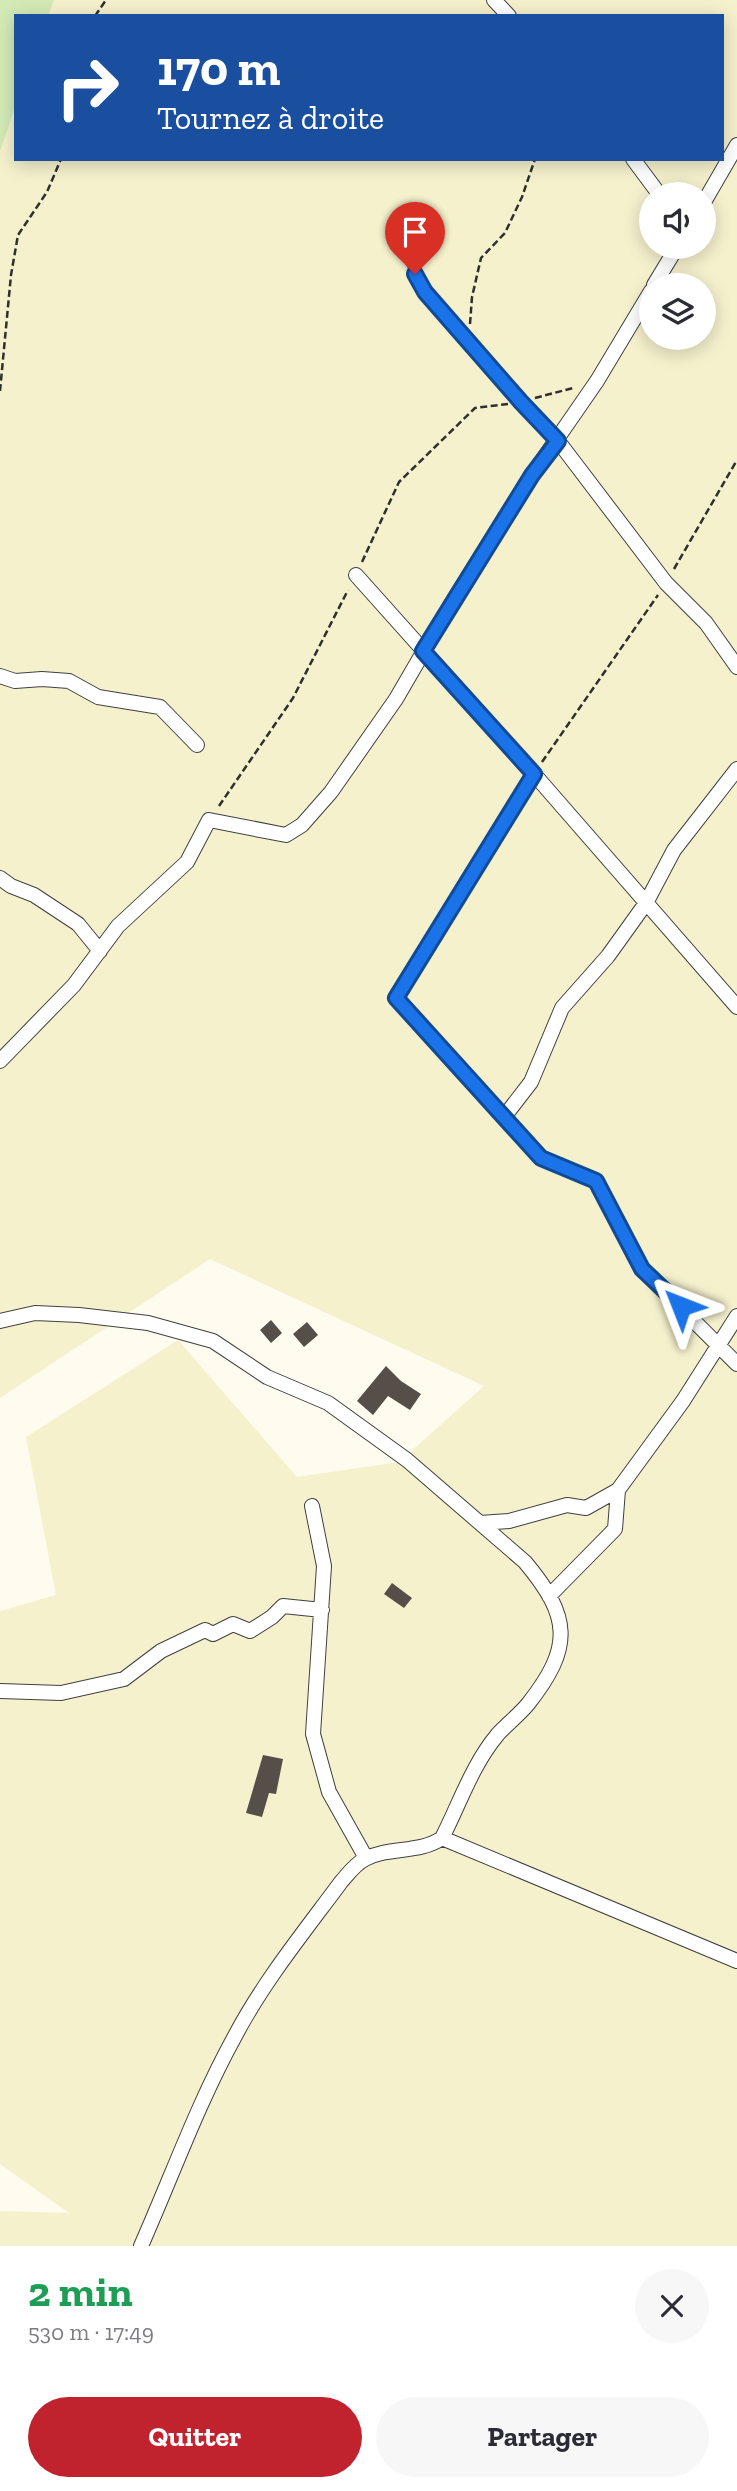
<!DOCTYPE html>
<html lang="fr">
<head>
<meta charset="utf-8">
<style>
  body { margin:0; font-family:"Zilla Slab",serif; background:#f7f7f7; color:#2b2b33; height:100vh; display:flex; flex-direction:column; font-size:26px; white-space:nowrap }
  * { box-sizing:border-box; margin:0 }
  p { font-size:23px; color:#7c7c81 }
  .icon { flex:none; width:38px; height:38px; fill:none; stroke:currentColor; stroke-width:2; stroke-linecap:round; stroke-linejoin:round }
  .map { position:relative; height:2246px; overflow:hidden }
  .sheet { display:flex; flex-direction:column; background:#fff; flex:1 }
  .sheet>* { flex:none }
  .guide { position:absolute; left:14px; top:14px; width:710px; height:147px; border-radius:0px; box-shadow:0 4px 18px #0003; background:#1a4fa0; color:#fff; overflow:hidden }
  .fabs { position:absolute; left:639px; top:182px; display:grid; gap:14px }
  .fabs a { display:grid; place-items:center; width:77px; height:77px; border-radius:50%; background:#fff; box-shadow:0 4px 18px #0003; font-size:35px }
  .pin { position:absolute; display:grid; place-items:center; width:60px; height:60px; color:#fff; margin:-72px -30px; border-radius:50% 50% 50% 0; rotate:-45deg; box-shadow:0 0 7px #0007 }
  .pin .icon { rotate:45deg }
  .me { position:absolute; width:77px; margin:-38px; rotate:315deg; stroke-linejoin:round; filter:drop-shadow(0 0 5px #0008) }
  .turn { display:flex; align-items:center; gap:24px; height:147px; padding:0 28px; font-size:32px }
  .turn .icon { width:91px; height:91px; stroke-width:2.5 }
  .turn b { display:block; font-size:49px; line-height:60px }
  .round { display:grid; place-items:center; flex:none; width:74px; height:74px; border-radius:37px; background:#f7f7f7 }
  .overview { display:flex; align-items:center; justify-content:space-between; height:119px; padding:0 28px }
  h1 { font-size:42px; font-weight:800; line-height:52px; color:#1e9e55 }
  .button { display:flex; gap:14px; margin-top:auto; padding:14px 28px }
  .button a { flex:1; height:80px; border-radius:42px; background:#c0222e; color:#fff; font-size:28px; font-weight:800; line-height:80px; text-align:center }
  .button a+a { background:#f7f7f7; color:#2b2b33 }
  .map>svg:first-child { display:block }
</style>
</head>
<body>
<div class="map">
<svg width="737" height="2246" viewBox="0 0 737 2246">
  <rect width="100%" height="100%" fill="#fffbee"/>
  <!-- farmland -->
  <path fill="#f5f1cd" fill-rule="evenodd" d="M54,0h683v2246h-737v-35l69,2 -69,-49v-553l56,-16 -30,-158 152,-97 119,137 102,-15 85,-76 -274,-127 -210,139v-1246l16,-48v55h707v-143h-675zM651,194h53v53h-53zM651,285h53v53h-53z"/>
  <!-- green -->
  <path fill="#d3eab6" d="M0,0h54l-6,16h-32v88l-16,48z"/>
  <!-- building -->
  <path fill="#564e49" d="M271,1320l11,13 -11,10 -11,-13z
    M307,1322l11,13 -14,12 -11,-13z
    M386,1366l15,15 20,13 -11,16 -22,-14 -15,19 -16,-14z
    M392,1583l20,15 -8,10 -20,-14z
    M263,1755l20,4 -7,35 -7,-1 -7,24 -16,-4z"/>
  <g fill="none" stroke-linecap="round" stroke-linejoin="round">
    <defs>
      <path id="lane" d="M396,235l29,57 96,110 36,38"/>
      <path id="street" d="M494,0l15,16
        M633,159l26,35
        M704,202l33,-57
        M654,285l23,-38
        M558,441l108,142 40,40 31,44
        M356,575l178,199 203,233
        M0,676l15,5 27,-2 27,2 29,16 62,10 37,38
        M534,774l-138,224 145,160 55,23 46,88 95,95
        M0,878l11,8 23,9 44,29 22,27
        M0,1061l74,-76 44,-59 69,-64 22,-42 77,15 16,-10 29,-33 65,-93 57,-98 79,-126 65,-94 54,-90
        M504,1117l27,-35 31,-74 46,-52 38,-53 28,-53 63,-81
        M0,1321l35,-8 44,2 69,8 65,18 54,36 61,26 79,57 118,102c46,55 48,85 3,142 -9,11 -21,20 -30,30 -26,31 -38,69 -56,104 -23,16 -52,8 -77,21 -10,5 -17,15 -24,23 -37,50 -77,99 -106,154 -37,67 -63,140 -94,210
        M312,1506l12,60 -11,168 16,58 37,66
        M480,1523l29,-2 58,-16 19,3 32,-18 65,-89 54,-85
        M549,1596l66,-67 3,-39
        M0,1691l61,2 63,-14 37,-28 44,-21 8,4 20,-10 17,7 22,-14 11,-11 39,4
        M442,1838l295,123"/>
    </defs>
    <!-- lane casing -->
    <use href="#lane" stroke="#404040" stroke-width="9"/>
    <!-- street casing -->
    <use href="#street" stroke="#404040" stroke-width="16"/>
    <!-- path -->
    <path stroke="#2f2f2f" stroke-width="2.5" stroke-dasharray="7 3.5" stroke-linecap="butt" d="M95,16l11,-16
      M470,324l2,-27 9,-39 24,-25 17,-36 13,-38
      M0,391l11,-116 7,-40 29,-43 14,-33
      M535,398l38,-10
      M362,562l37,-80 76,-74 33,-4
      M674,569l63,-109
      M542,762l116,-167
      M219,806l74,-108 55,-108"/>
    <!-- lane -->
    <use href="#lane" stroke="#fff" stroke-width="7"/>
    <!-- street -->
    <use href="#street" stroke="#fff" stroke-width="14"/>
  </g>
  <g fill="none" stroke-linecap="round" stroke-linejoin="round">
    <defs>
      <path id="route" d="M415,274l10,18 96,110 37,39 -26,34 -109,176 111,123 -138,224 145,160 55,23 46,88 39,37"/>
    </defs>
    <!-- route casing -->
    <use href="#route" stroke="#114b97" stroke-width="18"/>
    <!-- route -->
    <use href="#route" stroke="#1a73e8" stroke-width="12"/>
  </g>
</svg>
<div class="fabs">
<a><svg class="icon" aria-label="sound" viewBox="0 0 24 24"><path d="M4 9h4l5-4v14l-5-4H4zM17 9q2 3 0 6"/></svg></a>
<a><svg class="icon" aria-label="layers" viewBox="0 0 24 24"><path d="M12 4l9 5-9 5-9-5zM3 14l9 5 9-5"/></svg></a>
</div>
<div class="pin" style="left:415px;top:274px;background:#d93025"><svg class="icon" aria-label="arrive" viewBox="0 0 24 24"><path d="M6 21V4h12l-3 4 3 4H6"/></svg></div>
<svg class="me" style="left:681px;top:1306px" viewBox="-20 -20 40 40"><path d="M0-17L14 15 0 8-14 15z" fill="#1a73e8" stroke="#fff" stroke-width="4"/></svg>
<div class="guide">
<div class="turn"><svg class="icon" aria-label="right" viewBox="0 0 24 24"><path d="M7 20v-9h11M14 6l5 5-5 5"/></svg><div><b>170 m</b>Tournez à droite</div></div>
</div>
</div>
<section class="sheet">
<div class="overview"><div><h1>2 min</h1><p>530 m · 17:49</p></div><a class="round"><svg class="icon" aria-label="close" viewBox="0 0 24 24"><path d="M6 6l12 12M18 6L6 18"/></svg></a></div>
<div class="button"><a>Quitter</a><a>Partager</a></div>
</section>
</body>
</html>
